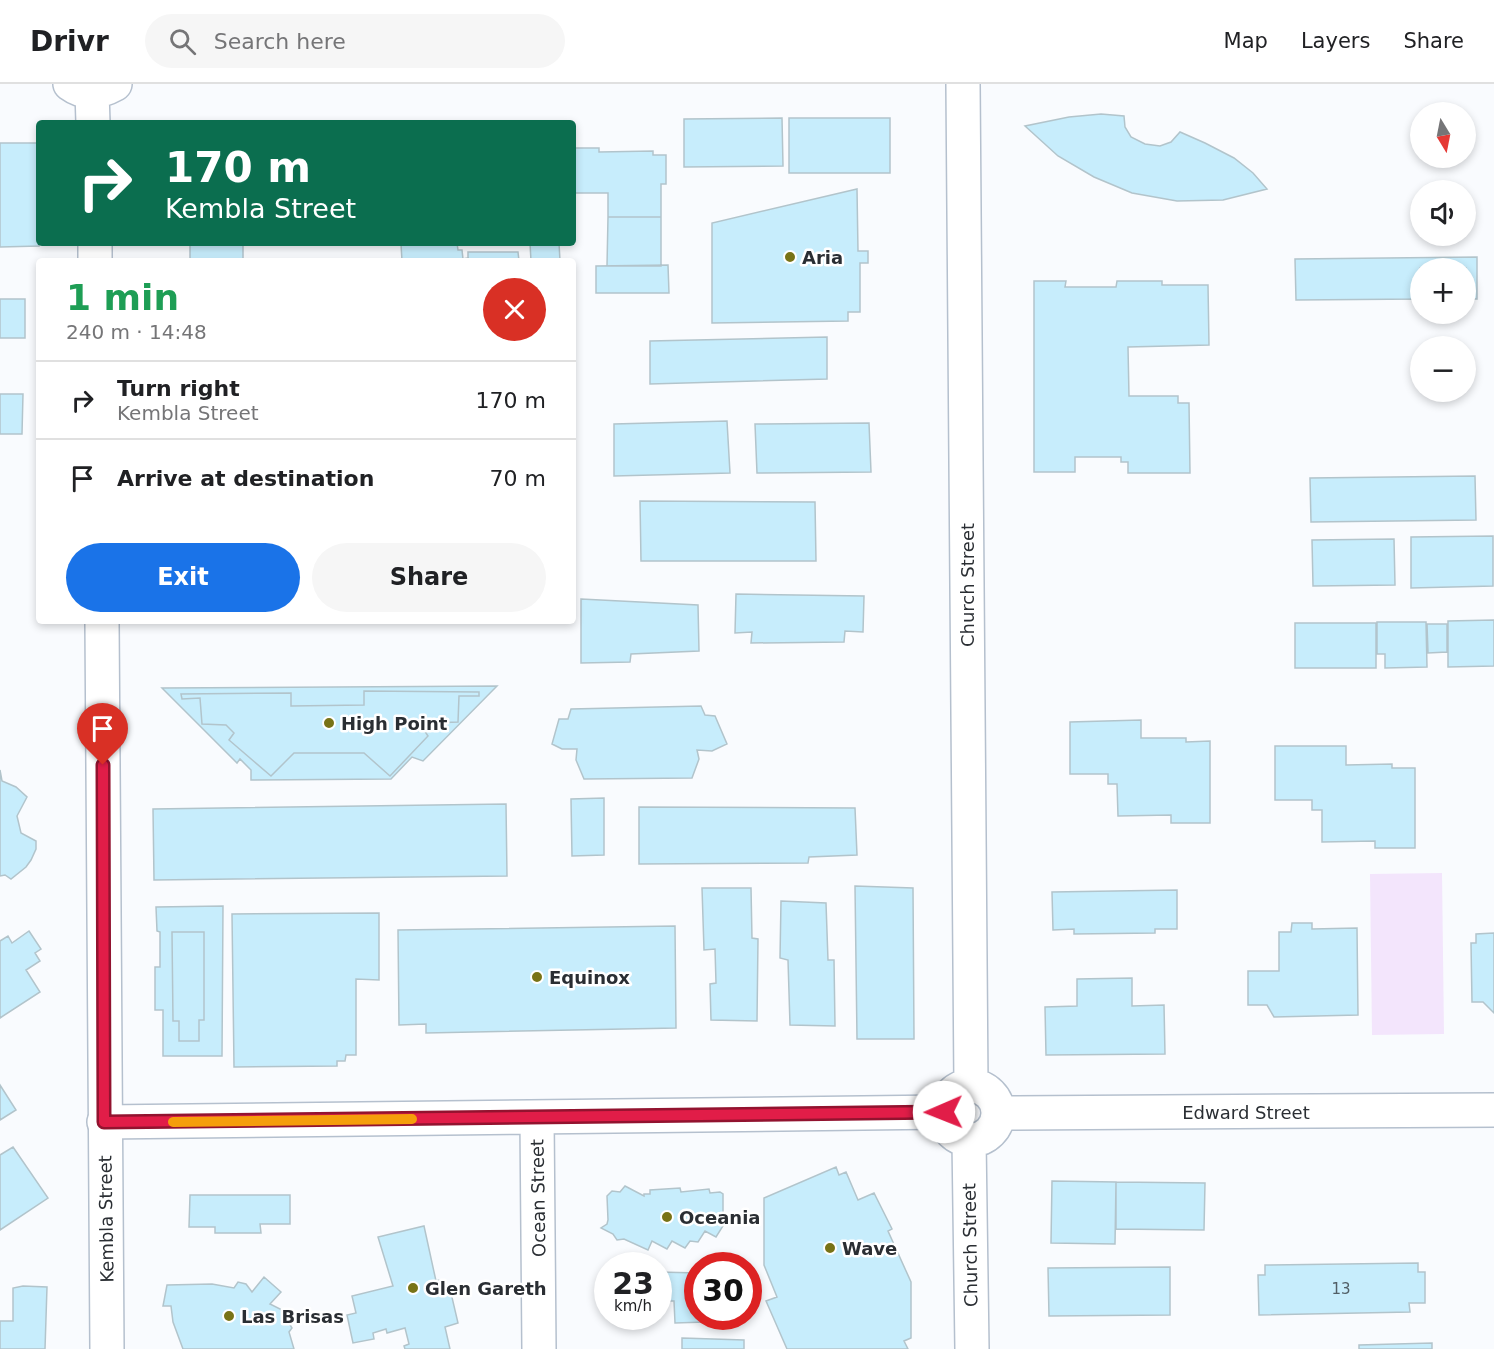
<!DOCTYPE html>
<html lang="en">
<head>
<meta charset="utf-8">
<style>
  body { margin:0; font-family:"DejaVu Sans",sans-serif; background:#f6f6f6; color:#202124; height:100vh; display:flex; flex-direction:column; font-size:22px; white-space:nowrap }
  * { box-sizing:border-box; margin:0 }
  p { font-size:20px; color:#757577 }
  .icon { flex:none; width:33px; height:33px; fill:none; stroke:currentColor; stroke-width:2; stroke-linecap:round; stroke-linejoin:round }
  .map { position:relative; flex:1; overflow:hidden }
  .side { position:absolute; left:36px; top:174px; width:540px; height:366px; display:flex; flex-direction:column; background:#fff; border-radius:6px; box-shadow:0 3px 9px #0003 }
  .side>* { flex:none }
  .guide { position:absolute; left:36px; top:36px; width:540px; height:126px; border-radius:6px; box-shadow:0 3px 9px #0003; background:#0b6e4f; color:#fff; overflow:hidden }
  .needle { width:39px; rotate:170deg }
  .tools { position:absolute; left:1410px; top:18px; display:grid; gap:12px }
  .tools a { display:grid; place-items:center; width:66px; height:66px; border-radius:50%; background:#fff; box-shadow:0 3px 9px #0003; font-size:30px }
  .speed { position:absolute; left:594px; top:1168px; display:flex; gap:12px; font-size:30px; font-weight:700; text-align:center }
  .speed>* { display:grid; place-content:center; width:78px; height:78px; border-radius:50%; background:#fff; box-shadow:0 3px 9px #0003; line-height:1 }
  .speed small { font-size:15px; font-weight:400 }
  .speed .limit { border:9px solid #d22; background:#fff; color:#111 }
  .pin { position:absolute; display:grid; place-items:center; width:51px; height:51px; color:#fff; margin:-62px -26px; border-radius:50% 50% 50% 0; rotate:-45deg; box-shadow:0 0 6px #0007 }
  .pin .icon { rotate:45deg }
  .me { position:absolute; width:66px; margin:-33px; rotate:269deg; stroke-linejoin:round; filter:drop-shadow(0 0 4px #0008) }
  .turn { display:flex; align-items:center; gap:21px; height:126px; padding:0 30px; font-size:27px }
  .turn .icon { width:78px; height:78px; stroke-width:2.5 }
  .turn b { display:block; font-size:42px; line-height:51px }
  .round { display:grid; place-items:center; flex:none; width:63px; height:63px; border-radius:32px; background:#f6f6f6 }
  .overview { display:flex; align-items:center; justify-content:space-between; height:102px; padding:0 30px }
  h1 { font-size:36px; font-weight:700; line-height:45px; color:#1e9e55 }
  .button { display:flex; gap:12px; margin-top:auto; padding:12px 30px }
  .button a { flex:1; height:69px; border-radius:36px; background:#1a73e8; color:#fff; font-size:24px; font-weight:700; line-height:69px; text-align:center }
  .button a+a { background:#f6f6f6; color:#202124 }
  ul { padding:0; list-style:none }
  li { display:flex; align-items:center; gap:18px; height:78px; padding:0 30px; border-top:2px solid #e0e0e0 }
  li div { flex:1 }
  li b { display:block; font-size:22px }
  li em { font-style:normal }
  header { display:flex; align-items:center; gap:36px; box-sizing:border-box; height:84px; padding:0 30px; background:#fff; border-bottom:2px solid #e0e0e0 }
  header strong { font-size:28px }
  nav { display:flex; gap:33px; margin-inline-start:auto; font-size:21px }
  .search { width:420px; height:54px; background:#f6f6f6; display:flex; align-items:center; gap:15px; box-sizing:border-box; padding:0 21px; border-radius:33px; color:#757577; font-size:22px }
  .map>svg:first-child { display:block }
</style>
</head>
<body>
<header>
<strong>Drivr</strong>
<div class="search"><svg class="icon" aria-label="search" viewBox="0 0 24 24"><circle cx="10" cy="10" r="6"/><path d="M15 15l6 6"/></svg>Search here</div>
<nav><a>Map</a><a>Layers</a><a>Share</a></nav>
</header>
<div class="map">
<svg width="1494" height="1265" viewBox="0 0 1494 1265">
  <rect width="100%" height="100%" fill="#f9fbfe"/>
  <!-- green -->
  <path fill="#f3e5fc" d="M1442,789l2,161 -72,1 -2,-161z"/>
  <!-- building -->
  <path fill="#c7edfc" stroke="#b2c4cb" stroke-width="1.5" d="M1101,30l23,2 1,11 6,10 14,7 15,2 11,-4 9,-10 25,11 29,15 19,15 14,16 -44,11 -46,1 -45,-8 -38,-16 -36,-21 -33,-30 44,-9z
    M782,34l1,48 -99,1v-48z
    M789,34h101v55h-101z
    M0,59h38l1,103 -39,1z
    M573,64h26v4l54,-1v4h13v29h-5v33h-53v-24h-35z
    M857,105l1,62h10v12h-8v49h-12v9l-136,2v-100z
    M608,133h53v49h-54z
    M190,159h53v18h-53z
    M419,159h38l1,7h4l1,9 5,-1v3h-66l-1,-17z
    M530,159h29l1,18h-29z
    M468,168h50l1,9h-51z
    M1477,173v42h-11v-31h-46v31l-124,1 -1,-41z
    M668,181l1,28h-73v-27z
    M1034,197h32l-1,6h51l1,-6h45v4h46l1,60 -81,2 1,49h49v7h11l1,70h-62v-11h-7v-5h-46v15h-41z
    M0,215h25v39h-25z
    M827,253v42l-177,5v-43z
    M0,310h23l-1,40h-22z
    M727,337l3,52 -116,3v-52z
    M869,339l2,49 -114,1 -2,-49z
    M1475,392l1,44 -165,2 -1,-44z
    M640,417l175,1 1,59h-175z
    M1493,452v50l-82,2v-51z
    M1394,455l1,46 -82,1 -1,-46z
    M736,510l128,2 -1,36 -18,-1 -1,11 -93,1 1,-11 -17,1z
    M581,515l117,6 1,46 -68,3 -1,8 -49,1z
    M1494,536v46l-46,1v-46z
    M1377,538h49l1,45 -42,1v-14h-8z
    M1295,539h81v45h-81z
    M1427,540h20v28l-19,1z
    M497,602l-74,75 -11,-4 -21,22 -140,1v-10l-11,-11 -3,4 -75,-75z
    M364,607l115,1v4h-20l-1,26 -27,1 -7,7 4,6 -38,40 -26,-23h-70l-23,23 -42,-36 5,-7 -8,-8 -24,-1 -2,-26 -18,1 -1,-5 110,-1v13l73,-1z
    M701,622l4,9 10,1 12,28 -15,7 -15,-1 2,9 -7,19 -108,1 -8,-19 1,-11h-15l-10,-5 7,-25h9l3,-10z
    M1141,636v18h45v4l24,-1v82h-39v-8l-53,1 -1,-32h-9v-10h-38v-52z
    M1275,662h71v19l46,-1v4h23v80h-40v-7l-53,1v-32h-10v-10h-37z
    M0,686l2,11 14,6 11,10 -10,19 4,17 15,8v8l-5,11 -5,7 -15,12 -6,-4 -5,1z
    M604,714v57l-32,1 -1,-57z
    M506,720l1,72 -353,4 -1,-71z
    M639,723l216,1 2,47 -48,2 -1,6 -169,1z
    M855,802l58,2 1,151h-57z
    M702,804h49l1,50 6,1 -1,82 -46,-1 -1,-36 6,-1 -1,-34 -11,1z
    M1177,806v39h-22v4l-81,1v-5l-21,1 -1,-38z
    M781,817l45,2 2,57h6l1,66 -45,-1 -2,-65 -8,-2z
    M223,822l-1,150h-59v-46h-8v-43h5v-35l-3,-1 -1,-24z
    M379,829v67l-23,-1v76h-10l-1,6h-8v5l-103,1 -2,-153z
    M1292,839h20v6l45,-1 1,87 -84,2 -7,-12h-19v-34h31v-39h12z
    M675,842l1,102 -250,5v-9l-27,1 -1,-95z
    M29,847l12,18 -6,4 5,8 -14,9 14,22 -40,26v-77l8,-5 4,7z
    M172,848h32v88h-5v21h-20v-20h-6z
    M1494,849v80l-11,-11h-11l-1,-59h5v-9z
    M1132,894v28l32,-1 1,49 -119,1 -1,-48 32,-1v-27z
    M0,1001l16,25 -16,10z
    M13,1063l35,51 -48,32v-75z
    M836,1083l3,8 7,-3 12,28 16,-7 18,36 -4,2 23,51v56l-7,3 4,8h-121l-21,-48 11,-4 -13,-32v-67z
    M1052,1097l64,1 -1,62 -64,-1z
    M1116,1098l89,1 -1,47 -88,-1z
    M625,1102l19,10v-2h6v-4l30,-2 1,4 28,-3 1,4 10,-1 3,2v20l5,4 -12,19 -11,-6 -7,11 -8,-1 -5,7 -13,-7 -5,8 -15,-8 -4,9 -24,-11 -7,1 -4,-6 -12,-6 6,-4 1,-4 -1,-24 5,-5 8,1z
    M190,1111h100v29h-30l1,9h-46v-6h-26z
    M424,1142l12,55 4,-1 4,14 7,-1 7,30 -13,4 5,22h-45l-1,-3 5,-2 -4,-16 -18,5 -1,-4 -13,4 1,6 -21,4 -6,-28 9,-2 -4,-17 41,-10 -15,-49z
    M1418,1179v9h7v31h-16l1,9 -151,3 -1,-40h7v-10z
    M1170,1183v48l-121,1 -1,-48z
    M658,1188l40,1v44h38v4l-61,2 -1,-22h-16z
    M748,1190h4l1,34h-5z
    M264,1193l17,15 -11,12 16,8 1,8 5,8 -3,4 5,17h-111l-10,-27 -2,-16h-8l4,-21 45,-1 22,4 4,-6 8,2 6,8z
    M23,1202l24,1 -2,62h-45v-28h13v-33z
    M682,1254l62,2v9h-62z
    M1432,1259v6h-73v-4z"/>
  <g fill="none" stroke-linecap="round" stroke-linejoin="round">
    <defs>
      <path id="minor" d="M999,1029l495,-3
        M537,1034l2,231
        M104,1038l840,-10"/>
      <path id="tertiary" d="M70,0c15,11 29,9 45,0
        M963,0l8,1002
        M92,8l1,31
        M95,159v18
        M102,537l5,728
        M944 1029a27 27 0 1 1 54 0a27 27 0 1 1-54 0Z
        M969,1056l3,209"/>
    </defs>
    <!-- minor casing -->
    <use href="#minor" stroke="#b5c0ce" stroke-width="36"/>
    <!-- tertiary casing -->
    <use href="#tertiary" stroke="#b5c0ce" stroke-width="36"/>
    <!-- minor -->
    <use href="#minor" stroke="#fff" stroke-width="33"/>
    <!-- tertiary -->
    <use href="#tertiary" stroke="#fff" stroke-width="33"/>
  </g>
  <g fill="none" stroke-linecap="round" stroke-linejoin="round">
    <defs>
      <path id="route" d="M103,681l1,357 840,-10"/>
    </defs>
    <!-- route casing -->
    <use href="#route" stroke="#92132f" stroke-width="15"/>
    <!-- route -->
    <use href="#route" stroke="#e11d48" stroke-width="10"/>
    <!-- slow -->
    <path stroke="#f59e0b" stroke-width="10" d="M173,1038l239,-3"/>
  </g>
  <!-- markers -->
  <g fill="#787316" stroke="#fff" stroke-width="2">
    <circle cx="790" cy="173" r="6"/>
    <circle cx="329" cy="639" r="6"/>
    <circle cx="537" cy="893" r="6"/>
    <circle cx="667" cy="1133" r="6"/>
    <circle cx="830" cy="1164" r="6"/>
    <circle cx="413" cy="1204" r="6"/>
    <circle cx="229" cy="1232" r="6"/>
  </g>
  <g text-anchor="middle" dominant-baseline="central" stroke-width="5" stroke-linejoin="round" paint-order="stroke">
    <!-- number labels -->
    <g font-size="15" fill="#515e65">
      <text x="1341" y="1205">13</text>
    </g>
    <!-- poi labels -->
    <g font-size="18" font-weight="bold" fill="#2a2e33" stroke="#fff" text-anchor="start">
      <text x="802" y="173">Aria</text>
      <text x="341" y="639">High Point</text>
      <text x="549" y="893">Equinox</text>
      <text x="679" y="1133">Oceania</text>
      <text x="842" y="1164">Wave</text>
      <text x="425" y="1204">Glen Gareth</text>
      <text x="241" y="1232">Las Brisas</text>
    </g>
    <!-- street labels -->
    <g font-size="18" fill="#2a2e33" stroke="#fff">
      <text transform="translate(967 501) rotate(-90)">Church Street</text>
      <text x="1246" y="1028">Edward Street</text>
      <text transform="translate(538 1114) rotate(-91)">Ocean Street</text>
      <text transform="translate(106 1135) rotate(-91)">Kembla Street</text>
      <text transform="translate(970 1161) rotate(-91)">Church Street</text>
    </g>
  </g>
</svg>
<div class="tools">
<a><svg class="needle" viewBox="-14 -14 28 28"><path d="M0-13l5 13h-10z" fill="#e53935"/><path d="M0 13l5-13h-10z" fill="#757577"/></svg></a>
<a><svg class="icon" aria-label="sound" viewBox="0 0 24 24"><path d="M4 9h4l5-4v14l-5-4H4zM17 9q2 3 0 6"/></svg></a>
<a>+</a>
<a>−</a>
</div>
<div class="speed"><div>23<small>km/h</small></div><div class="limit">30</div></div>
<div class="pin" style="left:103px;top:681px;background:#d93025"><svg class="icon" aria-label="arrive" viewBox="0 0 24 24"><path d="M6 21V4h12l-3 4 3 4H6"/></svg></div>
<svg class="me" style="left:944px;top:1028px" viewBox="-20 -20 40 40"><circle r="19" fill="#fff"/><path d="M0-13L10 11 0 6-10 11z" fill="#e11d48"/></svg>
<div class="guide">
<div class="turn"><svg class="icon" aria-label="right" viewBox="0 0 24 24"><path d="M7 20v-9h11M14 6l5 5-5 5"/></svg><div><b>170 m</b>Kembla Street</div></div>
</div>
<section class="side">
<div class="overview"><div><h1>1 min</h1><p>240 m · 14:48</p></div><a class="round" style="background:#d93025;color:#fff"><svg class="icon" aria-label="close" viewBox="0 0 24 24"><path d="M6 6l12 12M18 6L6 18"/></svg></a></div>
<ul>
<li><svg class="icon" aria-label="right" viewBox="0 0 24 24"><path d="M7 20v-9h11M14 6l5 5-5 5"/></svg><div><b>Turn right</b><p>Kembla Street</p></div><em>170 m</em></li>
<li><svg class="icon" aria-label="arrive" viewBox="0 0 24 24"><path d="M6 21V4h12l-3 4 3 4H6"/></svg><div><b>Arrive at destination</b></div><em>70 m</em></li>
</ul>
<div class="button"><a>Exit</a><a>Share</a></div>
</section>
</div>
</body>
</html>
